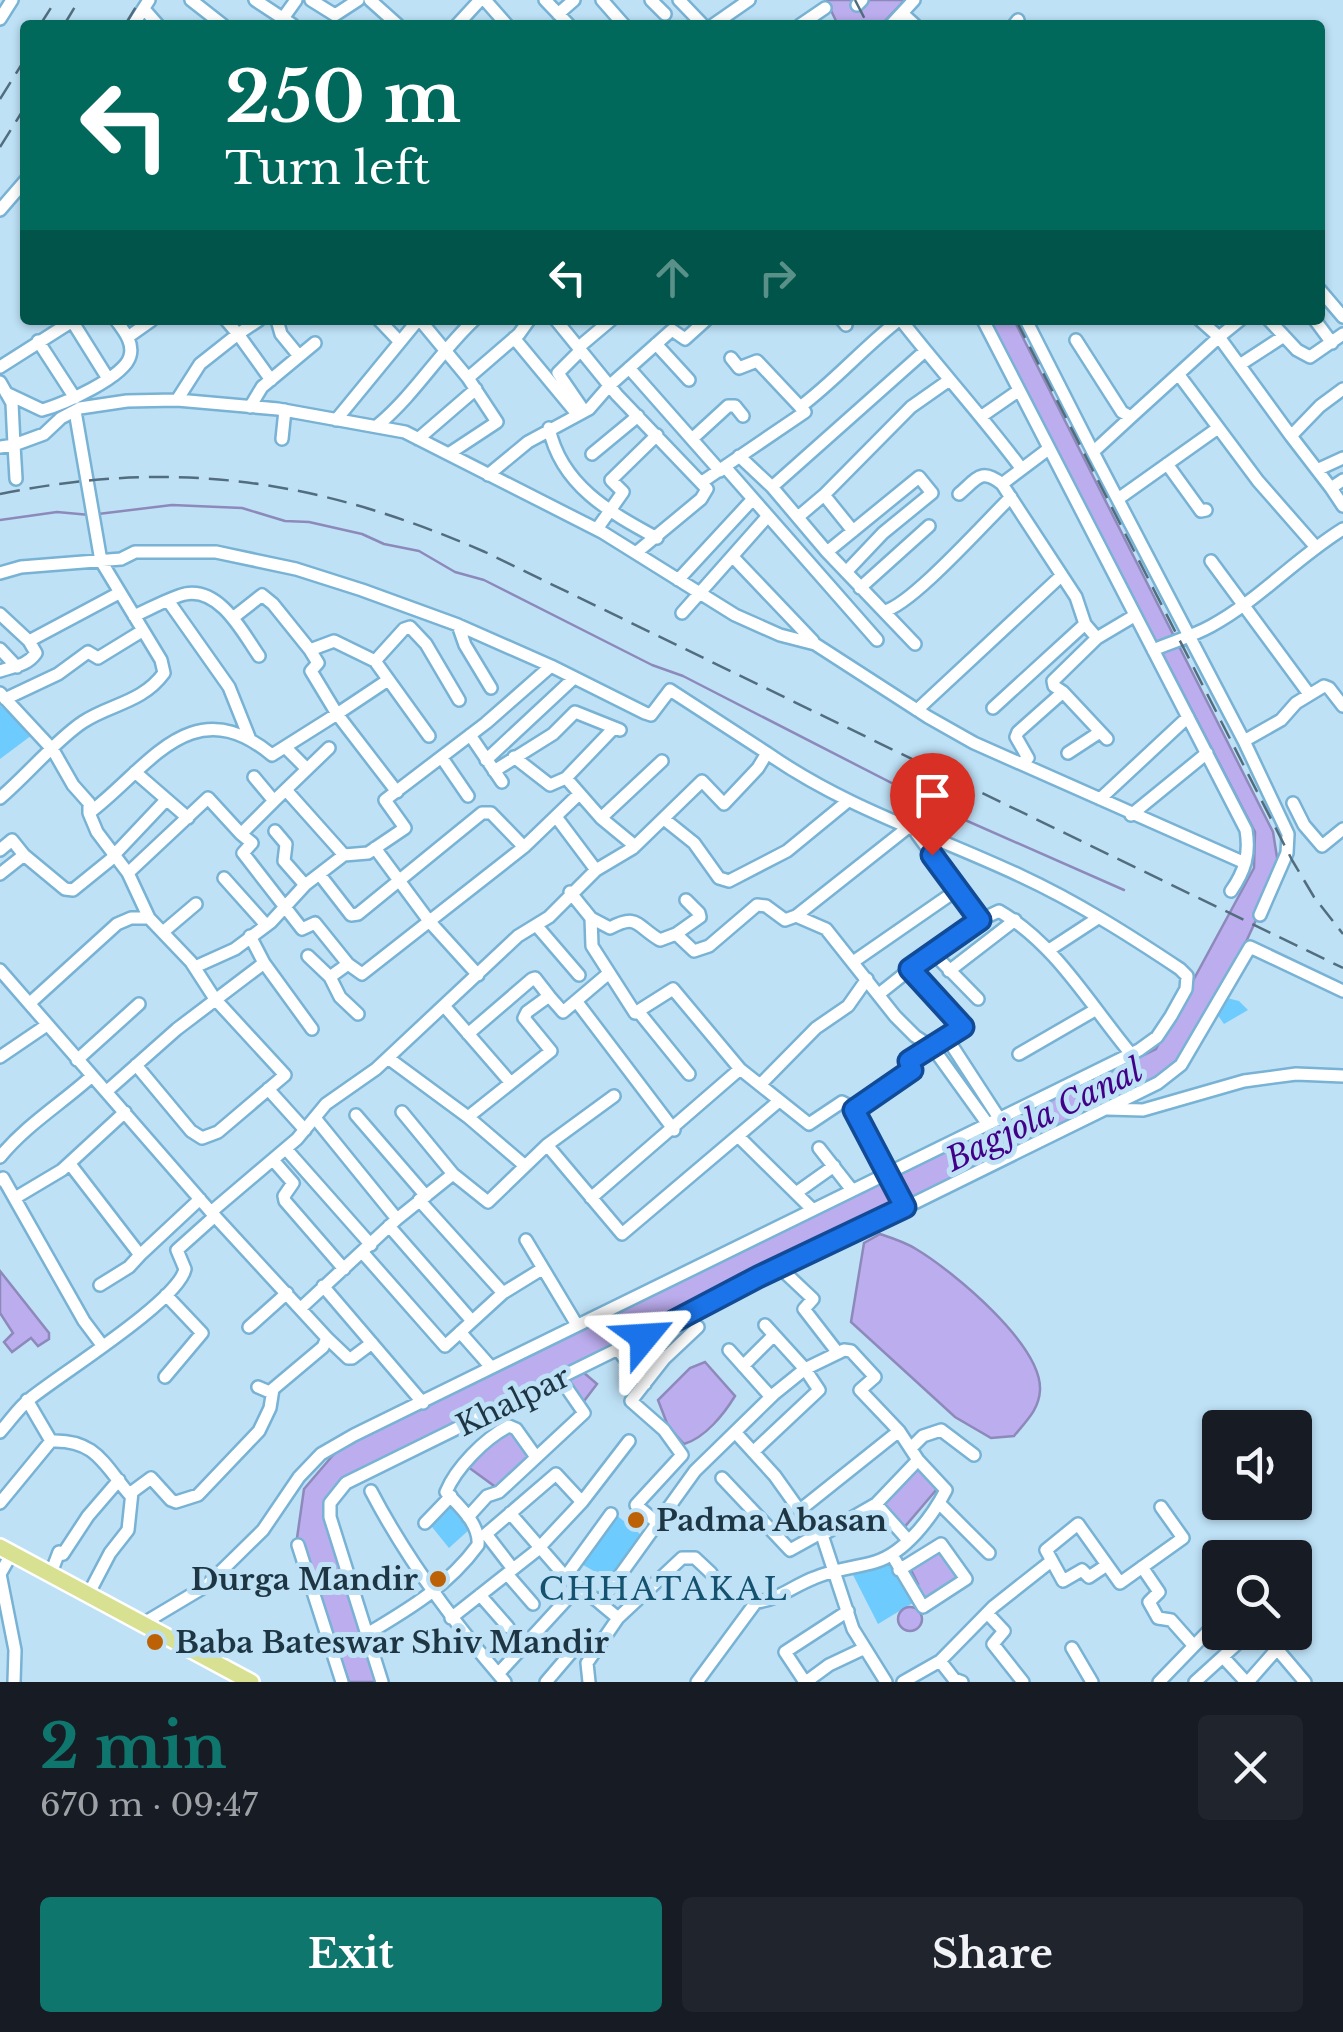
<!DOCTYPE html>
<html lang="en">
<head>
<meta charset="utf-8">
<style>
  body { margin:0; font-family:"Libre Baskerville",serif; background:#20242c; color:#f1f3f6; height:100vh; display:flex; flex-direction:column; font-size:38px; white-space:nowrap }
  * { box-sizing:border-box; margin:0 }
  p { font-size:32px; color:#9ea1a6 }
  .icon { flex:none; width:55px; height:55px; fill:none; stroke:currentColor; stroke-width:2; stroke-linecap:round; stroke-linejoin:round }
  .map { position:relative; height:1682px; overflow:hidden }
  .sheet { display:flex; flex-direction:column; background:#171b24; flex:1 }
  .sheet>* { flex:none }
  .banner { position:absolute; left:20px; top:20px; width:1305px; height:305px; border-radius:10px; box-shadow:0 2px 8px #0004; background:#00695c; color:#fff; overflow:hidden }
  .tools { position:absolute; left:1202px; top:1410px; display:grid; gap:20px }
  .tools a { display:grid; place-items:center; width:110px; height:110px; border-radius:10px; background:#171b24; box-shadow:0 2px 8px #0004; font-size:50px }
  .pin { position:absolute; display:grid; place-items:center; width:85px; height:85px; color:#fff; margin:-102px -42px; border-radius:50% 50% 50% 0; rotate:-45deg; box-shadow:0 0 10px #0007 }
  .pin .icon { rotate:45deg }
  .me { position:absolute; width:110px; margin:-55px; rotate:63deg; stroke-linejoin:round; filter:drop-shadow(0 0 8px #0008) }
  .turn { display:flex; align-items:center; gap:35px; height:210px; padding:0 40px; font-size:45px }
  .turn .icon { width:130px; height:130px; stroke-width:2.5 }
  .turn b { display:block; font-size:70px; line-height:85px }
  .lanes { display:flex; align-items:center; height:95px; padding:0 40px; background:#0003; justify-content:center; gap:50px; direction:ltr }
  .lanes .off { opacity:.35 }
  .round { display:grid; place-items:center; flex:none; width:105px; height:105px; border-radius:10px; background:#20242c }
  .headline { display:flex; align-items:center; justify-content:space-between; height:170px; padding:0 40px }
  h1 { font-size:60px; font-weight:700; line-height:75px; color:#0f766e }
  .button { display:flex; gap:20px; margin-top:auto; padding:20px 40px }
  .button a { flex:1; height:115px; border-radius:10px; background:#0f766e; color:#fff; font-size:40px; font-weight:700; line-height:115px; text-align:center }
  .button a+a { background:#20242c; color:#f1f3f6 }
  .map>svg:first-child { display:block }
</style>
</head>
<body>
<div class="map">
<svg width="1343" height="1682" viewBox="0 0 1343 1682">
  <rect width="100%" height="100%" fill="#bee1f6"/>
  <!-- green -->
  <path fill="#6ecbfe" d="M0,705l32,30 -32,24z
    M1227,998l12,3 9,9 -24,14 -7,-10z
    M450,1502l20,27 -21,19 -21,-26z
    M615,1514l30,24 -32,44 -35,-20z
    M892,1558l24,43 -38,23 -27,-53z"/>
  <!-- water -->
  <path fill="#bcadee" stroke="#8d89bb" stroke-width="2.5" d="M826,0h26l3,6 7,-6h43l-24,25h-43z
    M989,320h25l259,512 6,38 -79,172 -30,36 -826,402 -15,21 53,181h-33l-52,-144 7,-49 36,-42 816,-398 98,-181 1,-36z
    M880,1234c12,4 25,8 36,15 37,22 126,96 124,141 -1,20 -14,31 -26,46l-23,2 -36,-21 -104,-95 13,-79z
    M0,1271l49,62v6l-11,7 -7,-8 -19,14 -8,-10 9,-9 -13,-20z
    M705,1362l30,34c-11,18 -30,42 -51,48l-16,-18 -10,-26 32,-32z
    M583,1372l14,12 -16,21 -15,-23z
    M508,1427l23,28 -34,33 -33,-24z
    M917,1467l20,22 -35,41 -22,-26z
    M940,1548l23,30 -40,28 -9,-19 4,-3 -8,-16z
    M898 1619a12 12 0 1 1 24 0a12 12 0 1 1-24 0Z"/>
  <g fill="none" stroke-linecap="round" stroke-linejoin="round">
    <!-- stream -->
    <path stroke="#8d89bb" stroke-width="2.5" d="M98,514l74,-9 70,3 43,13 24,1 53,12 22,10 35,7 36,21 29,8 168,85 31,11 273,140 168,74
      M0,520l57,-8 33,3"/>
    <defs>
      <path id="minor" d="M191,0l32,25
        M255,0l38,25
        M311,0l24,15 23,-15
        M370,0l28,25
        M485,0l22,25
        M545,0l24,25
        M602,0l22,25
        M651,0l14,14
        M679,0l24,25
        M857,5l5,-5
        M144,9l14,16
        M558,14l16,-14
        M903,14l12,11
        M0,19l12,-19
        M281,21l15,-21
        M133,25l16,-25
        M457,25l23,-25
        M713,25l36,-25
        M800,25l25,-17
        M891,25l23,-25
        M1014,25l4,-5
        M0,210l25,-29
        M1320,290l23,27
        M226,320l12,14 21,-14
        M277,320l4,14 18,22
        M420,320l48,58 51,-44 10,-14
        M556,320l61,75 90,94 -6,10 -64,53
        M842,320l4,5
        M901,320c39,50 82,97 120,148
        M983,320l263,510c4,24 -1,41 -15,61
        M1026,320l67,132
        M1200,320l19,17 21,-17
        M1269,320l28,30 13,7 33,-23
        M1315,320l17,23
        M72,321l35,56
        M128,337l24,-17
        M514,338l63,76
        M1076,340l46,72 9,5 88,-80 72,99
        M38,341l37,57
        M400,342l18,-22
        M656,344l33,36
        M579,347l32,-27
        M581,350l-23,23 24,35
        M1241,364l43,-28
        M0,367l74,-47
        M629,368l91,103
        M1179,375l79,106 57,65
        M0,382l12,21 2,42 30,-11 17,-16 19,-10 47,-7 50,-1 101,9 127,23 197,100 133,83 45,20 35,9 113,73 46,26 271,120
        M1343,389l-23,17 -29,30 40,52 12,-8
        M6,393l36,17c20,-5 83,-33 88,-54 4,-14 -7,-26 -14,-36
        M177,400l23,-36 38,-30 33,46
        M250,407l12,-20 53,-44
        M800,407c36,-27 64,-60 99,-87
        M982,416l36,-25
        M1131,417l-38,35 151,289 44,93 -1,19 -27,62
        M336,420l64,-78 -21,-22
        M378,425c37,-31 61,-72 96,-105
        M549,428c12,57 60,84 108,110
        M282,439l3,-29
        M418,439l58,-50
        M692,439l36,-33h7l8,10
        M0,447l14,-2 2,34
        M450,453l47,-31 -29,-44
        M592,454l46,-38
        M739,456l33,31 55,65 88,92
        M1167,464l34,47 5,-1
        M725,467l152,173
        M1319,469l24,-11
        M488,475l40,-33 61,-33 20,-23 63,-56 13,9 21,-19
        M702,482l103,-70 -48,-51 -18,7 -8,-10
        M1002,484l45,-34
        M772,487l153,-136
        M1331,488l12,18
        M959,494c18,-15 22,-27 43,-10l74,113 9,27 12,14
        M824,495l87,-88 37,-26
        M1118,499l100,-71
        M798,517l26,-22 29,36
        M597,529l26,-37 -12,-12 46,-45
        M827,552l92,-75 13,16 -49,40 -37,39
        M733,557l80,84
        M1211,561l98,133
        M0,573l21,-6 100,-8 14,-7h81l80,17 66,21 96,35 93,41 94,47 6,2 19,-25 97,63 -9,15 -34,36 -22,-23 -69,67 -37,22 -47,47 -31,19 -142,133 -50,35 -29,35 -86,73
        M678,580l74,-80
        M860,588l69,-62
        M169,602l60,85 20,50
        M884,611c27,-5 103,-91 127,-114
        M682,613l85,-96
        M0,614l29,27
        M134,616c16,-7 35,-18 51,-22 35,-7 58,39 74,62
        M234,617l28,-22 11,9 37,46 24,-9 41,20 29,-32 6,-2 16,17 33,56
        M458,625l7,20 26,43
        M0,649l17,18
        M310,650l8,13 -7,8 26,43 51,-34
        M1153,650c19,-8 40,-14 58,-24 48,-26 85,-68 132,-97
        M375,661l54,75
        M0,671c14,-5 27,-5 36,-18l-7,-12 90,-48
        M0,693l53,57 20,35 16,18v10l8,19 31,41 21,45 42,44 24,37 70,76 -67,57 -16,6 -11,-7 -55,-66
        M5,699l53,-25 30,-22 10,6 44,-27
        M993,708l92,-84
        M917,710l144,-134
        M470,735l32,47
        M1107,739l-44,-47 -9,-6 -1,-5 44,-43 37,-22
        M1244,741l37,-21 15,-17 28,-17 5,2 14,18
        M285,747l22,22
        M1068,753l32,-21
        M514,757l36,28 16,-7 35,40 34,28
        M442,758l26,38
        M486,760l88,-82
        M1023,762l5,-4 -12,-21 2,-5 45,-40
        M494,771l59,-37 22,-22 45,18
        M135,772l53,46
        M254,777l20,24 55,-53
        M566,778l47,-49
        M286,790l58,65
        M0,798c25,-21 57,-59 83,-76 27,-18 59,-19 81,-49l-3,-13 -60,-99 -26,-150
        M1100,799l88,-82
        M1293,803l11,22 18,21 21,-17
        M89,813c59,-44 102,-125 183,-58l65,-41 60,78
        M1131,815l76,-62
        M557,818l39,52
        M601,818l61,-57
        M664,819l30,24 25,35 10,3 58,-30 61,-50
        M275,831l11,13 -2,17 21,24
        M241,834l11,9 -9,10 59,76 13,-6 33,41 14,10 162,-127 55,-53
        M917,834l63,86 19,-9c57,33 91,94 132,143
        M375,848l54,73 49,54
        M0,850l12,-10 12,15
        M114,855l52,-55
        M128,873l80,-75 33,36 33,-33
        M0,874l24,-19 41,34 8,1 42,-34
        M320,875l31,40 7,-1 124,-101h9l33,34
        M224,878l42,47
        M570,892l21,26 1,28 43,67 38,-24 67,80 69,55 33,-22 15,8 55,-40 -3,-9 54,-34 -53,-58
        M796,916l110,-87
        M591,918l19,10c28,-15 26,-2 50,12l16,-6 18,17 15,-5 48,-41 9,1 19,14 11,-4 30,13 69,87 20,20 18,12 54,75
        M536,925l43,50
        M163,932l33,-28
        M676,934l24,-17 -1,-4 -13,-13
        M250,936l14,27 48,66
        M1049,950l49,-32
        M932,952l46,47
        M308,956l22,21 18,-13
        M853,962l104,-72
        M195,967l40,-18 36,-27 34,-37 39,-30 24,-2 37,-25 -20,-28 101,-77 65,-57
        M0,970l211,242 116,126 -4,9 -50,42 -3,19 -11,23 -61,64 -22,7 -5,-2 -20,-22 -19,14 -4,38 -18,23 -21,40
        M949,971l66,-51
        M330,977l10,20 18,17
        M879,994l44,-35 57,-39
        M577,1002l97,128
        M30,1003l87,-79 14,-6h18
        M445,1007l65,75
        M638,1011l51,63
        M468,1034l64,-55 3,-1 14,18
        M947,1038l52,80
        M1019,1054l76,-44
        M0,1057l47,-32
        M388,1058l80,59 56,48
        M77,1060l62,-56
        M760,1085l56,-57 32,-22 19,-27
        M268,1089l37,41
        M107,1091l70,-62 87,-66
        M1107,1109l36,1 101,-29 52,-7 47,2
        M854,1110l51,97
        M402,1112l51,62 35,28 59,-57 67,-49
        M356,1115l70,81
        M468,1117l83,-66 -27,-33 3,-6 22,-16 14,16 46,-39
        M315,1118l82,101
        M739,1137l73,72
        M547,1145l75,89 157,-133
        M819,1148l33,42
        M286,1149l85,96
        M0,1157c26,-32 61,-53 92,-81
        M273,1160l20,23 -9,13 1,5 59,68
        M70,1164l70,91 60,-56
        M0,1180l3,-2 81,143 18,24
        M796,1193l38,-27
        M15,1198l47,-28 63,-58
        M591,1198l149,-129
        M419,1200l84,93
        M389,1226l83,95
        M526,1240l51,85
        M363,1253l82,93 58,-53 39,-24
        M779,1267l34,32 -9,10 34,44 6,-3 7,1 24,26 -15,13 39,41 19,29 -42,44 -54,31
        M100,1285l29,-18 11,-12
        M323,1286l100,117
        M301,1308l96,-89 56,-45
        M249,1327l38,-34
        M460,1332l30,34
        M644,1337l20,22
        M327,1338l21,20h4l20,-15
        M618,1350l27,34
        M729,1350l42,47
        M743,1366l31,-31
        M165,1377l37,-44 -36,-38
        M258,1387l14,6
        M0,1432c10,-11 19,-25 31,-34 31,-25 147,-97 154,-129l-8,-19 38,-34
        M735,1432l40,44 42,59h5l31,94 33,53
        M51,1441c45,-2 53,24 79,54
        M911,1448l12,-12 18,-6 33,25
        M753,1452l66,-62 -14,-21 33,-16
        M722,1478l68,72 27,-15
        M371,1491c36,69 83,132 134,191
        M582,1502l47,-61
        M0,1503l51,-62 -24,-41
        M939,1503l50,50
        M876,1504l32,36
        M800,1510l99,-79
        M510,1513l53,61 37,29 95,-132 79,-77 31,-25 -40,-44
        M468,1517l19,-21 12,-4 85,-79 -20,-29
        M425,1523l26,-27
        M660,1525l-24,-20 46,-50 -18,-25 -33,-29 33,-42 34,-32
        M298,1545l44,137
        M12,1553l-12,21 15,76 -1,32
        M892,1555l31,52 43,-28 -25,-35 -42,26
        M1107,1565l-18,12 -7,-7 -19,11 -17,-31 32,-26 42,59 63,-45 -22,-31
        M1142,1567l17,25 -10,10 9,16 13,2 23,26
        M51,1573l8,-21 4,2 25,-38 31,-36
        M507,1574l26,30
        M566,1576l45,-62
        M480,1595l28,32
        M989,1615l15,16 -11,13 30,38
        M451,1618l85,-67 46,-49 -26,-28 -70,60 27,35
        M618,1618l64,-60h13l16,15
        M144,1623l62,-37 57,-56 36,-53 22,-23 33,-19 785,-385 18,-13 14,-21 15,-27 1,-13 -7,-7c-51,-34 -103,-67 -159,-93 -87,-41 -174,-67 -254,-123
        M367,1634c42,-25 81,-48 111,-89 2,-21 -19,-39 -32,-53 10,-24 38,-53 63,-66l7,3 20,28
        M1072,1648l20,34
        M1223,1657l23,25
        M940,1661l14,18 8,3
        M498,1674l68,-74
        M382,1682l-52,-165v-14l16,-20 812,-400 23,-18 69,-118 93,44
        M546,1682l29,-34
        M589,1682l-2,-19 31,-45 -18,-15
        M697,1682l59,-80c22,-2 37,-16 58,-24 20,-9 40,-10 61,-16 30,-9 57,-45 71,-72l-28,-30
        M805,1682l-20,-30 63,-41
        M806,1682l23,-17 36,-17
        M903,1682l37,-21 53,-54 57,-45
        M1159,1682l61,-63
        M1195,1682l55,-50
        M1248,1682l29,-33 28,33"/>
      <path id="major" d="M0,1547l251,135"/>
    </defs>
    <!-- minor casing -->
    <use href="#minor" stroke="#78b2d4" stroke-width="16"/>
    <!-- major casing -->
    <use href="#major" stroke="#fff" stroke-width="20"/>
    <!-- minor -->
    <use href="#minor" stroke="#fff" stroke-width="11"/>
    <!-- major -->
    <use href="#major" stroke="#d8e091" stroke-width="15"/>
    <!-- rail -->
    <path stroke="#526d7e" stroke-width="2.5" stroke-dasharray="20 10" stroke-linecap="butt" d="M855,0l13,25
      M40,25l16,-25
      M64,25l15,-25
      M125,25l15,-25
      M0,99l25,-40
      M0,147l25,-40
      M1016,320l276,540 22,37 29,37
      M0,494c178,-36 320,-14 485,58l858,416"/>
  </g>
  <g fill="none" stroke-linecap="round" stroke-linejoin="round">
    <defs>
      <path id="route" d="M644,1337l114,-60 147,-70 -51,-97 58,-40 -3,-9 54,-34 -53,-58 70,-49 -48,-65"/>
    </defs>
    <!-- route casing -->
    <use href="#route" stroke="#114b97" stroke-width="25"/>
    <!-- route -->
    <use href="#route" stroke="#1a73e8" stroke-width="18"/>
  </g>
  <!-- markers -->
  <g fill="#bc6106" stroke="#bee1f6" stroke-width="4">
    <circle cx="636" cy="1520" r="10"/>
    <circle cx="438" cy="1579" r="10"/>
    <circle cx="155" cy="1642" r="10"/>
  </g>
  <g text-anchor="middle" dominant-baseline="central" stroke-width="10" stroke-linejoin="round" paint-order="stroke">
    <!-- street labels -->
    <g font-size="30" fill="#1e3644" stroke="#bee1f6">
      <text transform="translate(513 1401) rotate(-26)">Khalpar</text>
    </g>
    <!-- poi labels -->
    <g font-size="30" font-weight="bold" fill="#1e3644" stroke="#bee1f6" text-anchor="start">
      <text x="656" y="1520">Padma Abasan</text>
      <text x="418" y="1579" text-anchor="end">Durga Mandir</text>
      <text x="175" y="1642">Baba Bateswar Shiv Mandir</text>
    </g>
    <!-- water labels -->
    <g font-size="32" font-style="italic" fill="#420088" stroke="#bee1f6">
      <text transform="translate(1044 1115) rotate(-26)">Bagjola Canal</text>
    </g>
    <!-- neighbourhood labels -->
    <g font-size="32" letter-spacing="2.5" fill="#145270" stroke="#bee1f6">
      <text x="664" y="1589">CHHATAKAL</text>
    </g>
  </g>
</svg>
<div class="tools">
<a><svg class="icon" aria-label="sound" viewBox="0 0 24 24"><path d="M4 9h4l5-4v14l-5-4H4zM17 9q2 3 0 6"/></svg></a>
<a><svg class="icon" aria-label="search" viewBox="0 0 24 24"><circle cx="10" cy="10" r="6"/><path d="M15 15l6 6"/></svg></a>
</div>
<div class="pin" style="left:932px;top:855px;background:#d93025"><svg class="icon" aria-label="arrive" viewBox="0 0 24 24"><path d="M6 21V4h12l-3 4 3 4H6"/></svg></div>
<svg class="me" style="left:644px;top:1337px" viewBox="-20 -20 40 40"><path d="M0-17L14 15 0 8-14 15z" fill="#1a73e8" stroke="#fff" stroke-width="4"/></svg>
<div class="banner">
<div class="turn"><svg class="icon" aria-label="left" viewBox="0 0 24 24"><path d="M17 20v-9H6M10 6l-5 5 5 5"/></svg><div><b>250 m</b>Turn left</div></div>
<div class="lanes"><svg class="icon" aria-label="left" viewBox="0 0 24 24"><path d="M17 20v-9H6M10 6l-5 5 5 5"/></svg><svg class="icon off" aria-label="ahead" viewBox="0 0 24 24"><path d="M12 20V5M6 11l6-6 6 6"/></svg><svg class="icon off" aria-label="right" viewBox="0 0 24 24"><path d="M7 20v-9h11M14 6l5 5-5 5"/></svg></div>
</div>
</div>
<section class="sheet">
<div class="headline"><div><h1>2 min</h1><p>670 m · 09:47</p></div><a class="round"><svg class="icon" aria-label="close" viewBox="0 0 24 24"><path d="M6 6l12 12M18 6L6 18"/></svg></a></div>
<div class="button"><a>Exit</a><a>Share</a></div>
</section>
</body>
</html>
